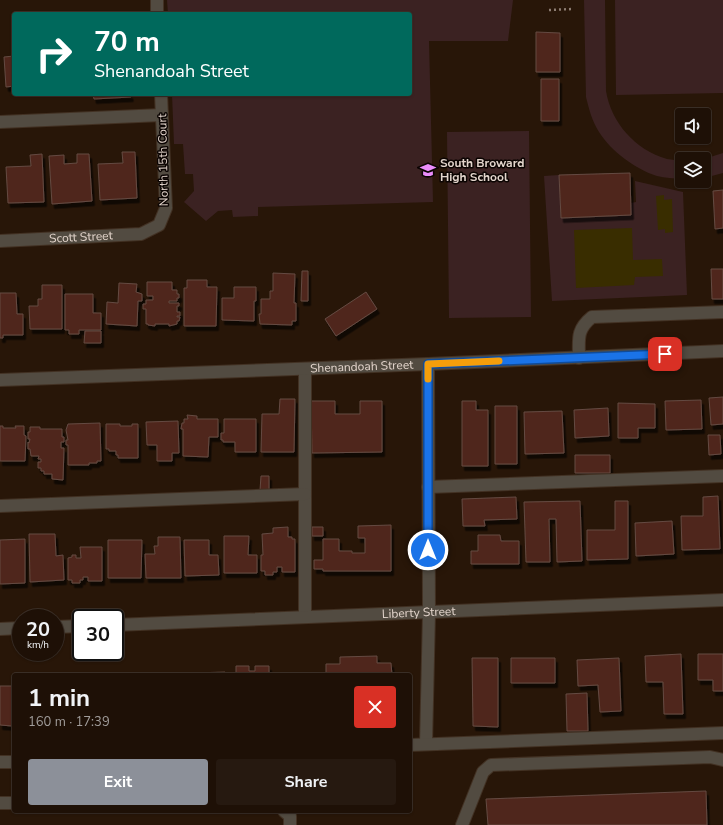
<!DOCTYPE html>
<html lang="en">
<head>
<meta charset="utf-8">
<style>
  body { margin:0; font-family:"Nunito Sans",sans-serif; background:#261910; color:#f1f3f6; height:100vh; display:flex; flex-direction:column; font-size:15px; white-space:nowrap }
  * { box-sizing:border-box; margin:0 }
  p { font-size:13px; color:#a19d9b }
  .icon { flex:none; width:22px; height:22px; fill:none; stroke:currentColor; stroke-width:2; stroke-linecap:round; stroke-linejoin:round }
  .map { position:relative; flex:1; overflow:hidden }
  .sheet { position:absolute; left:12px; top:673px; width:400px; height:140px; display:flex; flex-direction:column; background:#1e1006; border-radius:4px; box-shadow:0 1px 3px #0004,0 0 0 1px #3c3028 }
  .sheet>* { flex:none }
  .banner { position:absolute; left:12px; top:12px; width:400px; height:84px; border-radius:4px; box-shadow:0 1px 3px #0004,0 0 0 1px #3c3028; background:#00695c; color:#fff; overflow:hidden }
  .tools { position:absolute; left:675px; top:108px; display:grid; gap:8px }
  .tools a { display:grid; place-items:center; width:36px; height:36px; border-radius:4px; background:#1e1006; box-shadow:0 1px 3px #0004,0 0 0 1px #3c3028; font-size:20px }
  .speed { position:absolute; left:12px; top:609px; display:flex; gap:8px; font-size:20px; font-weight:700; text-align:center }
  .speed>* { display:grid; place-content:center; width:52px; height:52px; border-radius:50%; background:#1e1006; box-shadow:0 1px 3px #0004,0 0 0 1px #3c3028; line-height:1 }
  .speed small { font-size:10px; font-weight:400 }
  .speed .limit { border:2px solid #111; border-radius:6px; background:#fff; color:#111 }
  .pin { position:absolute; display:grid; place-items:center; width:34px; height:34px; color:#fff; margin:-17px; border-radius:8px; box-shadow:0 2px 6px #0006 }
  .me { position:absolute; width:44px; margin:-22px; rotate:0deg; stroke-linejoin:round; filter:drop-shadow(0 0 3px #0008) }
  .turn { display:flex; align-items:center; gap:14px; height:84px; padding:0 16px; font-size:18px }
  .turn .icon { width:52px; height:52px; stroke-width:2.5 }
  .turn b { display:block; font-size:28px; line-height:34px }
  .round { display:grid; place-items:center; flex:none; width:42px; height:42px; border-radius:4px; background:#261910 }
  .head { display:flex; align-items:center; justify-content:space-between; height:68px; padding:0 16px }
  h1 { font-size:24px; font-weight:700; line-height:30px }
  .cta { display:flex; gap:8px; margin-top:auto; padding:8px 16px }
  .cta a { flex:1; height:46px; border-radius:4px; background:#8c9099; color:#fff; font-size:16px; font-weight:700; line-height:46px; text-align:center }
  .cta a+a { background:#261910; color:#f1f3f6 }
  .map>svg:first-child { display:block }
</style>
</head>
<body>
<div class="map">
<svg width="723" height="825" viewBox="0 0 723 825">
  <defs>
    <filter id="shadow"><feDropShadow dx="2.5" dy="4.5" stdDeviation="0" flood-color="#0009"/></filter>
  </defs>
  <rect width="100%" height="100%" fill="#281608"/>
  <!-- green -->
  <path fill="#3b2222" d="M167,0h346l-5,41h-79l4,161 -175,5v9l-25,1 -1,-7 -14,1 -12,10 -22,-19 10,-11 -1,-17h-8l-2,-30h-9l-2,-50h238v-80h-242z
    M584,0h21l1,91c5,31 29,59 61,68 5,1 10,1 15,2v18c-8,-1 -17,-1 -25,-3 -22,-7 -46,-25 -58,-44 -7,-11 -10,-23 -13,-35z
    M615,0h108v93l-107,2z
    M529,131l2,186 -82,1 -2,-186z
    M723,153v20l-19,5v-19z
    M559,175l2,43 70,-3v-12l5,-1 -1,-21 48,11 4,103 -135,6 -8,-125z"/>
  <!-- water -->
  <path fill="#392d00" d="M664,195v5l8,-1 1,33 -8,1v-4l-7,1 -2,-34z
    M632,228l1,32 29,-1 1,17 -28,1 -1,8 -58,3 -2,-58z"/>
  <!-- building -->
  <path fill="#50281d" stroke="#644a42" filter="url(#shadow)" d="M536,32l24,1v39h-24z
    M14,56v30l-8,1 -2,-30z
    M541,79h18v42h-18z
    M93,94h37l1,3 -37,2z
    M122,152h13l2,46 -37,2 -2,-36 25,-1z
    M42,154l2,48 -36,1 -2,-36 25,-1 -1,-11z
    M77,154h12l3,47 -40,3 -3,-48 15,-1v9l13,-1z
    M630,173l1,42 -70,3 -2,-43z
    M723,190v38l-8,1 -2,-38z
    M711,269h12v30h-11z
    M302,271h6v30h-7z
    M273,273l22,1 -1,29h2v18h-4v4l-32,-1 -1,-10h2v-15h9v-8h3z
    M187,280h20v7h10l-1,39h-32v-38h3z
    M147,282h25v8h5v4h2v4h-2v3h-8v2h10v3h-2v6h3v4h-3v1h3l-1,4h-2v3l-8,2v-2h-14v2l-7,-1v-1h-2v-15h-3v-5h3v-4h7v-4h-6z
    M119,283l18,1 -1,8 6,2v7h-4l-1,25 -31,-2 1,-22 11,1z
    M42,285h20v44h-32l-1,-23h9v-7h4z
    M234,287h22v14h-2v20l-32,-1v-22h12z
    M366,292l11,17 -41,27 -11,-17z
    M0,293h16l1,21h6v21h-20v3h-3z
    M65,294h28v19h8v17h-22v4h-10v-4h-4z
    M85,331h16v12h-17z
    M723,397v27l-12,1 -2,-27z
    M280,399h15l-1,53h-33l1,-38h17z
    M701,400l1,29 -36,1 -1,-29z
    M311,401h24v13h25v-13h22v51l-70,1z
    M462,401h14v9h12v56h-26z
    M618,403l37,1v24h-17v10h-20z
    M495,406h22v58h-22z
    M608,408l1,28 -34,2 -1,-28z
    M562,411l2,42 -39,1 -1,-42z
    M187,415l10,1v3h21v18h-9l-1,20 -25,-1v-27h-2l1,-6h2v-4h4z
    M224,419h32v33h-21v-10h-12v-2h-2v-7h3z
    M178,421l1,32h-7v8h-15v-16h-10l-1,-23z
    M100,423l1,38h-4v2h-8v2h-21v-20h-2v-5h2l-2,-10 2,-6z
    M106,424h14v2h12v-2h6v34h-20v-3h-2v-4h-7v-2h-3z
    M0,426h3v2h13l-1,-2h9v9l2,1 -1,25h-25z
    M30,427h10v2h22v8h2v5h-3v6h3l-1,32 -11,-1v-5h-8v-3h-3v-3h-3v-6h3v-3h-3l1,-3h-8l-1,-7h-2v-7l1,1 1,-4h-2v-7h2z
    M708,435h12l1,19 -12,1z
    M575,455h35v18h-35z
    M261,476h8v14h-9z
    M718,496l2,53 -38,1 -1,-34h22v-19z
    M516,497l1,22 -33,1 1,6h-22l-1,-27z
    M580,501l2,60 -25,1 -1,-43h-7l1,43h-24l-2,-60z
    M615,501h13v58l-41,1v-30h28z
    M672,521l2,33 -38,2 -1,-33z
    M391,525v46h-68v-2h-9v-9h9v-21h16v12h13v2h13v-15h-7v-12z
    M288,527v10h4v2h3v33h-13v-5h-5v5h-4v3h-8v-4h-4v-16h2l-1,-21 11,-1v-5z
    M312,527h11v9h-11z
    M29,534h26l1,22 7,-1 1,25 -34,2z
    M478,535h22l1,6h18v23h-48v-13h7z
    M224,536h25l-1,19h9v18h-33z
    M158,537h22l1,41h-35l-1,-24h10l-1,-8h4z
    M25,539v44l-25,1v-44z
    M108,540h34l-1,38h-33z
    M184,540h25v15h9l1,20 -34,1z
    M80,547h22v34h-14v-4h-5v3h-3v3h-8v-3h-4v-22l4,-1v-2h4v3h5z
    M681,654l2,60h-19l-1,-32h-17l-1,-26z
    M698,654h25v37h-10v-11h-15z
    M377,656v7h14l1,12h-66v-11h14v-7z
    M472,658h26v69l-25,-1z
    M511,658h44v25h-44z
    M619,658l2,53 -21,1 -2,-27 -20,1 -1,-26z
    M236,666h13v5h6v-5h14v9h-33z
    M225,672l1,3h-32v-2z
    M78,673h33v2h-33z
    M0,686h14v33h-2v7l-12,-1z
    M587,693l1,38h-21l-1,-37z
    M706,791l1,34h-219l-2,-26z"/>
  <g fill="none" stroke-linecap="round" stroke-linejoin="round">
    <defs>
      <g id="minor">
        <path d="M157,0v14"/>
        <path d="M0,122l162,-7"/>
        <path id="s1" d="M0,241l141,-7 18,-9 7,-17 -5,-114"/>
        <path d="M579,358c0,-19 -3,-28 13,-41l131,-5"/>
        <path d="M305,369v248"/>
        <path id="s2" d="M0,380l428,-16 295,-13"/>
        <path d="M428,487l295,-11"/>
        <path d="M0,506l305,-12"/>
        <path id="s3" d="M115,625l608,-25"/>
        <path d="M55,627l26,-1"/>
        <path d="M0,629l21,-1"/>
        <path d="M426,744l3,-131 -1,-249"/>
        <path d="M410,745l313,-12"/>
        <path d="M0,762h14"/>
        <path d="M0,803h14"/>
        <path d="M284,811l6,5v9"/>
        <path d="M462,825l21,-53 8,-7 219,-8 13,3"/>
      </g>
    </defs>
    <!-- minor casing -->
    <use href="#minor" stroke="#423123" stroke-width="14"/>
    <!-- path -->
    <path stroke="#8e7e73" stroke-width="2.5" stroke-dasharray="2 3" stroke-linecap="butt" d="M549,10l24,-1"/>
    <!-- minor -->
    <use href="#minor" stroke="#524b41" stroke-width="12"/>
  </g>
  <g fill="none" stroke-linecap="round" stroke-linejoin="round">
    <defs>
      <path id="route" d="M428,550v-186l237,-10"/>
    </defs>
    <!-- route casing -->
    <use href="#route" stroke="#114b97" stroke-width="10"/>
    <!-- route -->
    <use href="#route" stroke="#1a73e8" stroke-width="7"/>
    <!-- slow -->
    <path stroke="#f59e0b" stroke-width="7" d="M428,379v-15l71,-3"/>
  </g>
  <!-- icons -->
  <defs>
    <symbol id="school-bare" viewBox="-9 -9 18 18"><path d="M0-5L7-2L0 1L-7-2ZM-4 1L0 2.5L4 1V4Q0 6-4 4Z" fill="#eb8dfb" stroke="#0b0402" stroke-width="2.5" paint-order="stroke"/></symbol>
  </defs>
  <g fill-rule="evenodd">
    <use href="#school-bare" x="417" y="159" width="22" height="22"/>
  </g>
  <g text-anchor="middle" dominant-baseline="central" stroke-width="3" stroke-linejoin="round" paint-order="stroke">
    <!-- street labels -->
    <g font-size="12" fill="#e3d5cc" stroke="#0b0402">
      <text transform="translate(163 160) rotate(-91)">North 15th Court</text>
      <text stroke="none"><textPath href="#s1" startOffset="81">Scott Street</textPath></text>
      <text stroke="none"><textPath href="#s2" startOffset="362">Shenandoah Street</textPath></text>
      <text stroke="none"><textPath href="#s3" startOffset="304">Liberty Street</textPath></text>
    </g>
    <!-- poi labels -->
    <g font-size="12" font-weight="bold" fill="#e3d5cc" stroke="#0b0402" text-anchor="start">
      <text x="440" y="163">South Broward<tspan x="440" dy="14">High School</tspan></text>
    </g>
  </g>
</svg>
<div class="tools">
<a><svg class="icon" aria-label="sound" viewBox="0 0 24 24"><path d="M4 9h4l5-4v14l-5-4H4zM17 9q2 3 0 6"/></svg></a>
<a><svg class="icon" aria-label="layers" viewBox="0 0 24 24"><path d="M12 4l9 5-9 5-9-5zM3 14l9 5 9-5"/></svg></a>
</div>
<div class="speed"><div>20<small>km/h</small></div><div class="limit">30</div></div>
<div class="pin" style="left:665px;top:354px;background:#d93025"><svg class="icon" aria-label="arrive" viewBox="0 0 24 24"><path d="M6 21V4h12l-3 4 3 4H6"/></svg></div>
<svg class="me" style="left:428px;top:550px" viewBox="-20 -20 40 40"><circle r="17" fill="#1a73e8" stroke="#fff" stroke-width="3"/><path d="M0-11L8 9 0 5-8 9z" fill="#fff"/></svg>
<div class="banner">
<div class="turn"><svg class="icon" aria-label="right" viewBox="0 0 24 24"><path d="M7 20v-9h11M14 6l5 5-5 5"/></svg><div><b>70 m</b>Shenandoah Street</div></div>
</div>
<section class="sheet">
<div class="head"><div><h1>1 min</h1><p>160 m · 17:39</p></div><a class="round" style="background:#d93025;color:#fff"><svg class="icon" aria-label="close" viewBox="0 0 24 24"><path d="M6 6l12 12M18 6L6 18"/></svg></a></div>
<div class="cta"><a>Exit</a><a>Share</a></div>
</section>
</div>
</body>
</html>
